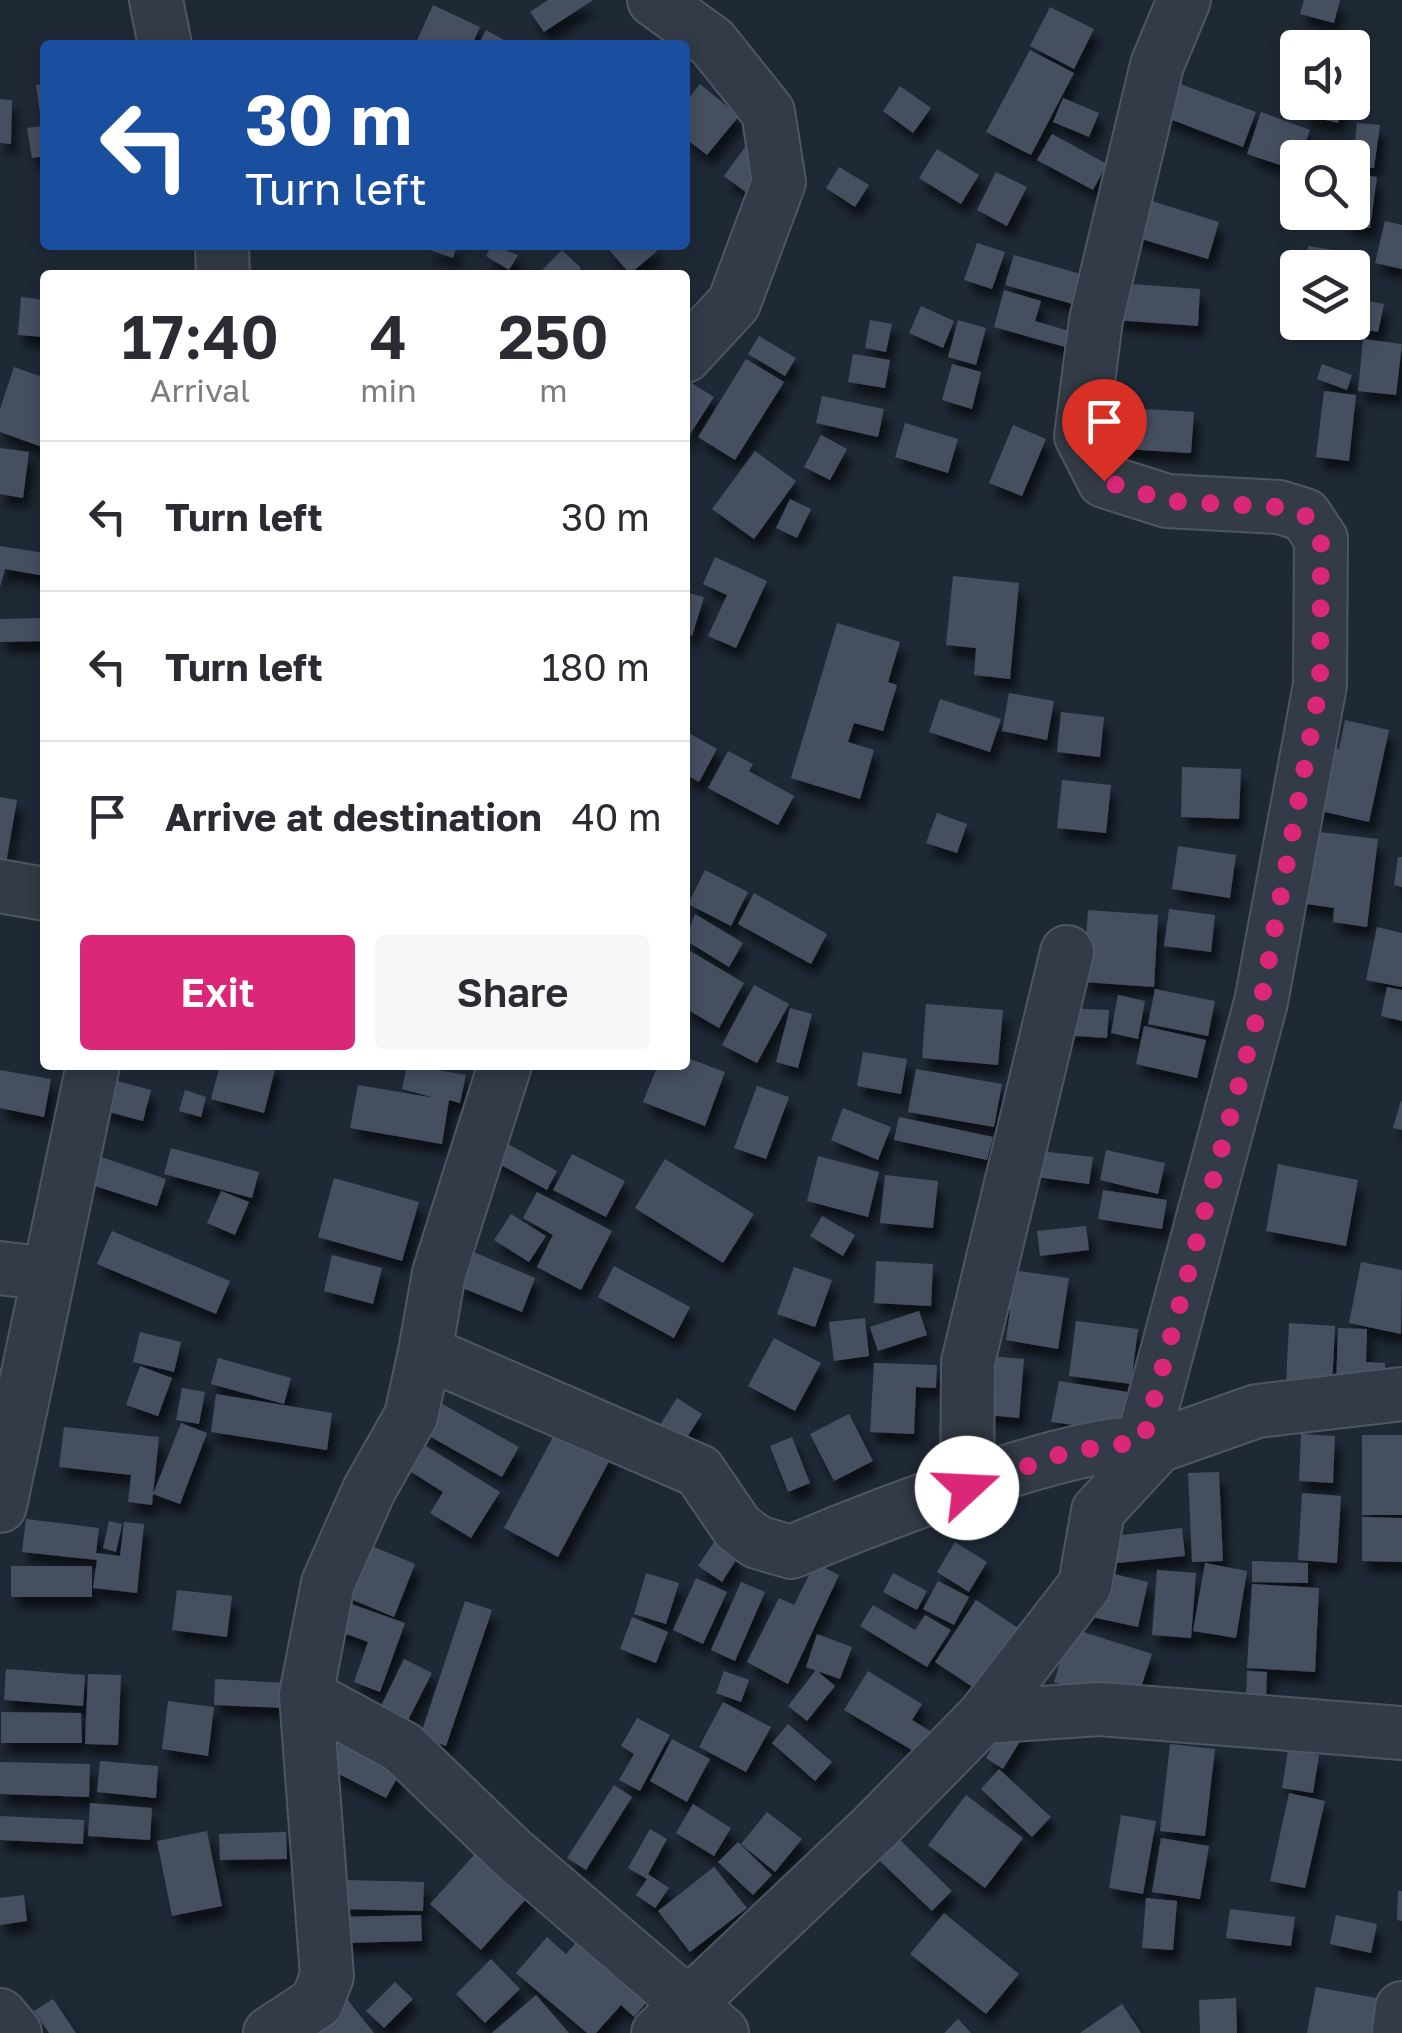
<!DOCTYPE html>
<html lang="en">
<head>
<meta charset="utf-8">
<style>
  body { margin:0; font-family:"Golos Text",sans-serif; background:#f7f7f7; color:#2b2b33; height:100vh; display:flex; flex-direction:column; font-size:38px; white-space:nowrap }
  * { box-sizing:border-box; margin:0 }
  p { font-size:32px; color:#7c7c81 }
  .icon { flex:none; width:55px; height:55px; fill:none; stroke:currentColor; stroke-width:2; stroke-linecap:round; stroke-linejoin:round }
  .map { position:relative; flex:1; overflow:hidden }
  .details { position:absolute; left:40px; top:270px; width:650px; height:800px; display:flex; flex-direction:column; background:#fff; border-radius:10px; box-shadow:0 5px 15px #0003 }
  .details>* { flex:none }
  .hud { position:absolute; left:40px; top:40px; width:650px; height:210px; border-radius:10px; box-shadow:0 5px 15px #0003; background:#1a4fa0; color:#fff; overflow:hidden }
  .buttons { position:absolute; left:1280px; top:30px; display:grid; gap:20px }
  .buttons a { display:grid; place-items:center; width:90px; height:90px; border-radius:10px; background:#fff; box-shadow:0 5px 15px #0003; font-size:50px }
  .pin { position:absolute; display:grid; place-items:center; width:85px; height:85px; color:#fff; margin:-102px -42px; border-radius:50% 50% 50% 0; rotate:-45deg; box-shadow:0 0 10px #0007 }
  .pin .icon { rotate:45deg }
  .me { position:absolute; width:110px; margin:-55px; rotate:70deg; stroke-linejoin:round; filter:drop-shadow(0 0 8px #0008) }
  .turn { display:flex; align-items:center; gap:35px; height:210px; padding:0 40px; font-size:45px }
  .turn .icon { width:130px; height:130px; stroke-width:2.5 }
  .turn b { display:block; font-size:70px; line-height:85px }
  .eta { display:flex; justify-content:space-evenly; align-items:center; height:170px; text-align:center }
  .eta b { font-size:60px; font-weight:600; line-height:70px }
  .action { display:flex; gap:20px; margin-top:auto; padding:20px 40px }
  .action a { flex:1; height:115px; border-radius:10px; background:#db2777; color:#fff; font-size:40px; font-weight:600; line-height:115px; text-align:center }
  .action a+a { background:#f7f7f7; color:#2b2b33 }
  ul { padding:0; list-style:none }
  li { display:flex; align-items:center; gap:30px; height:150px; padding:0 40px; border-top:2px solid #e1e1e2 }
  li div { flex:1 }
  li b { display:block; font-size:38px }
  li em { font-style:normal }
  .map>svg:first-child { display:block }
</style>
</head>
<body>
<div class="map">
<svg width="1402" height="2033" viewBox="0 0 1402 2033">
  <defs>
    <filter id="shadow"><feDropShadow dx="6" dy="11" stdDeviation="5" flood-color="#0009"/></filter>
  </defs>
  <rect width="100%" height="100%" fill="#1f2936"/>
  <!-- building -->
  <path fill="#455061" filter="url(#shadow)" d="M548,0h45l-49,32 -14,-20z
    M1304,0h36l-6,23 -34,-9z
    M433,5l47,22 -8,18h-57z
    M1050,7l44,22 -20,40 -44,-23z
    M486,30l27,15h-35z
    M1030,50l44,23 -43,82 -45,-23z
    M1175,82l81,30 -13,35 -81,-31z
    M45,84v72l-13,2 -5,-30 15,-2 -6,-41z
    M700,84l39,32 -32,39 -22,-17v-35z
    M900,86l31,22 -18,25 -30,-22z
    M1063,98l36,15 -10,24 -36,-15z
    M0,99l12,1 -1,44 -11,-1z
    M1307,102h36l-5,21 -34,-8z
    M1261,112l49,18 -15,40 -48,-16z
    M766,118l-15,78 -27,-20z
    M1357,123l23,2 -6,43 -22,-2z
    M1052,134l55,30 -14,26 -56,-30z
    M937,149l42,26 -18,29 -42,-26z
    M839,167l30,18 -14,22 -29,-19z
    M996,172l31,15 -20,39 -30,-16z
    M1355,174l22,3 -7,51 -23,-3z
    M1139,197l80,25 -11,37 -80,-24z
    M1385,221l17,4v44l-27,-6z
    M977,243l28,9 -13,37 -28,-9z
    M429,245h28l-4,13 -26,-9z
    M492,245l26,10 -9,15 -23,-14z
    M605,245h47l5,6 -27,23z
    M1308,246l52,8 -3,20 -5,-6 -47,-1z
    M562,250l19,18 -7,7h-37z
    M1014,255l70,20 -8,30 -71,-20z
    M1116,283l84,6 -2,37 -84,-6z
    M1004,290l37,11 -6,20 34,10 -4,16 -71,-20z
    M21,297l24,3v37l-27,-2z
    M1364,300l20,4 -6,28 -21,-4z
    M921,306l33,15 -11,27 -34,-15z
    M870,320l22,4 -6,28 -21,-4z
    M958,320l28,8 -10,37 -28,-8z
    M759,336l37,22 -11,18 -37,-22z
    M1363,339l39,5 -6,51 -38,-4z
    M853,354l37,6 -5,28 -37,-6z
    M746,359l38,23 -49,78 -37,-23z
    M952,364l29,8 -9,37 -30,-9z
    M1322,364l30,11 -5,15 -30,-11z
    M14,367l31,11v70l-45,-16v-23z
    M685,379l29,18 -29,45z
    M1324,391l32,4 -7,66 -33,-4z
    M822,396l62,13 -6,28 -62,-14z
    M1110,407l84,5 -3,41 -83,-5z
    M905,423l53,16 -10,34 -53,-16z
    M1013,425l33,14 -24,57 -33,-13z
    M821,435l26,14 -17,31 -26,-13z
    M0,448l29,4 -6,46 -23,-4z
    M755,451l41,30 -42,58 -42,-30z
    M790,499l21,10 -14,29 -21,-10z
    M0,546l45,7v23l-40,-7 -5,18z
    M715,557l52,24 -31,67 -28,-12 19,-41 -24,-11z
    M953,576l66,7 -9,96 -36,-4 2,-27 -30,-3z
    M685,592l19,5 -12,39 -7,-2z
    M45,618v23l-45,1v-23z
    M837,623l63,19 -12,40 9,3 -14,46 -29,-8 -6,19 26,8 -14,49 -69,-21z
    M1009,693l45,8 -7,39 -45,-9z
    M940,699l61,20 -11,33 -61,-20z
    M1061,712l43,5 -4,40 -43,-5z
    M1345,720l44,10 -20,92 -66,-15 14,-63 22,5z
    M685,731l32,18 -18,33 -14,-8z
    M728,751l25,13 -4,7 45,25 -16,29 -70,-37z
    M1182,767l59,2 -2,50 -58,-2z
    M1062,780l49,5 -5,48 -49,-5z
    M0,797l17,3 -12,69 -5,-1z
    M937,813l30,11 -10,29 -31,-10z
    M1303,830l75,9 -11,88 -34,-5 1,-14 -41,-6z
    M1178,846l58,9 -6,43 -58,-9z
    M1398,857h4v30l-8,-2z
    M705,870l43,22 -17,34 -43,-22z
    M754,893l73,41 -16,30 -73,-40z
    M1169,909l46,6 -4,37 -47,-6z
    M1088,910l70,5 -4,72 -71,-5z
    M695,914l48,29 -14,24 -44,-27z
    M1377,927l25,6v54l-36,-7z
    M690,951l54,32 -25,45 -34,-20v-48z
    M754,985l35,19 -32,59 -35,-18z
    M1387,987l15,3v31l-21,-5z
    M1155,989l60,12 -7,35 -60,-12z
    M1118,995l27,6 -7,38 -27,-6z
    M926,1004l77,6 -5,55 -76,-7z
    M790,1008l22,6 -14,54 -22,-6z
    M1061,1008l48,2 -2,28 -48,-3z
    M1144,1026l62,14 -9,38 -61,-14z
    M863,1052l44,7 -6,35 -44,-8z
    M685,1057l40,15 -20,54 -62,-24 15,-37h27z
    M220,1065h56l-12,48 -53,-14z
    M407,1065l59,10 -6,28 -11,-3 -7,44 -92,-16 8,-43 77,13 -33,-9z
    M916,1069l86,15 -8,43 -86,-15z
    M0,1070l51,9 -7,38 -44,-9z
    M110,1079l41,11 -8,31 -42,-11z
    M757,1086l32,11 -23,62 -32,-11z
    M185,1090l21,7 -5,20 -22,-6z
    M1401,1101h1v29l-9,-2z
    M843,1108l48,19 -13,33 -47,-20z
    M899,1117l94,20 -6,23 -93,-20z
    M501,1140l56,31 -10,19 -57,-31z
    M171,1148l88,24 -7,26 -88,-24z
    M1106,1150l59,13 -7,31 -58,-14z
    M1039,1151l54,6 -4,27 -53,-7z
    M572,1154l53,27 -19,36 -53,-27z
    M98,1156l68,23 -9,27 -68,-22z
    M818,1156l61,16 -11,45 -61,-16z
    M665,1159l89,55 -31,49 -88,-55z
    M1278,1164l80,16 -12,66 -80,-15z
    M885,1175l53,6 -5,47 -53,-5z
    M334,1178l85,24 -17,59 -84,-24z
    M1103,1190l64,10 -5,29 -64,-10z
    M221,1191l28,11 -14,33 -28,-12z
    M537,1192l75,39 -31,59 -44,-23 16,-32 -30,-17z
    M511,1214l35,22 -17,26 -35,-22z
    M822,1216l33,19 -12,21 -33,-20z
    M1086,1226l3,24 -49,6 -3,-25z
    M112,1231l118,50 -14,33 -119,-50z
    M469,1250l66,28 -13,34 -67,-27z
    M332,1255l50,13 -9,36 -49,-13z
    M876,1261l57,3 -2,42 -57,-3z
    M1361,1262l41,8 -1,64 -52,-11z
    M614,1266l76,41 -16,31 -76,-41z
    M794,1267l38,13 -17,47 -38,-13z
    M997,1268l72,10 -11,71 -52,-9 4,-29 -19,-3z
    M919,1311l8,24 -49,16 -8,-24z
    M865,1318l4,38 -35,5 -5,-39z
    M1076,1321l62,8 -7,55 -62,-8z
    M1289,1323l46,3 -3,60 -46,-2z
    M1338,1328l29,1 -1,33 19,1v28l-49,-2z
    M140,1332l41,10 -7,30 -41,-10z
    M774,1338l47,25 -26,48 -47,-25z
    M979,1355l45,4 -5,59 -44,-4z
    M218,1358l73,20 -7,26 -73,-20z
    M874,1363l63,2 -1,23 -20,-1 -2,47 -44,-2z
    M140,1366l32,12 -14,38 -32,-11z
    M1059,1381l68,11 -7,39 -69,-9z
    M182,1388l23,4 -6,32 -23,-4z
    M216,1394l116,19 -5,37 -116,-18z
    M677,1398l25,16 -20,31 -25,-15z
    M439,1402l80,45 -17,30 -80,-45z
    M849,1414l24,47 -39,20 -24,-47z
    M181,1423l26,10 -27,71 -27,-10z
    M559,1426l54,28 -55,103 -54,-29z
    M64,1427l95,10 -7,68 -24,-3 3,-27 -72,-8z
    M1301,1434l34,2 -2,47 -34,-2z
    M1362,1435h40v80h-40z
    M792,1437l18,46 -22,9 -18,-46z
    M421,1443l79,49 -29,46 -41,-25 13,-21 -38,-24z
    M1219,1472l4,89 -31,1 -4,-89z
    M1302,1493l39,3 -4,67 -39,-3z
    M1362,1517l40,1v44l-40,-1z
    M26,1519l73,9 -3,25 24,3 4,-34 20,2 -7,69 -44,-5 4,-28 -75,-8z
    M109,1521l13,3 -6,28 -13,-4z
    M1182,1528l3,28 -77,8 -3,-27z
    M362,1542l53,22 -21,53 -53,-22z
    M714,1542l24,15 -16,25 -24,-16z
    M955,1542l32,20 -18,30 -32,-20z
    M1252,1561l56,2v20l-56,-1z
    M815,1563l24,12 -51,109 -41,-22 32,-64 15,7z
    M1205,1563l42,8 -11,67 -43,-7z
    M11,1566h81v31h-81z
    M1088,1568l60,14 -10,45 -60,-13z
    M1157,1570l39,3 -5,65 -39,-3z
    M646,1573l33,10 -13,41 -32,-10z
    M893,1573l34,18 -10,19 -34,-18z
    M696,1578l31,14 -24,52 -30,-14z
    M938,1581l31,16 -15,28 -31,-16z
    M741,1582l24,10 -30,69 -24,-11z
    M1252,1584l67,4 -4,84 -68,-4z
    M177,1590l55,6 -5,41 -55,-7z
    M976,1600l45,30 -41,62 -45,-30z
    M343,1601l62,22 -25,69 -26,-10 14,-40 -35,-13z
    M465,1601l27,9 -46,136 -26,-9z
    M873,1605l42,25 10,-15 26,15 -24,37 -67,-41z
    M632,1617l36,15 -12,31 -36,-14z
    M1071,1628l81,26 -18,55 -80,-27z
    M817,1634l35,13 -12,32 -34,-12z
    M404,1659l28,14 -25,49 -27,-14z
    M6,1669l79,6 -2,31 -79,-6z
    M816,1670l19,16 -28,35 -19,-15z
    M724,1671l25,9 -8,22 -25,-9z
    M868,1671l54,33 -10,16 23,14 -13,22 -78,-46z
    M1247,1671l20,1 -1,27 -20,-1z
    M88,1674l33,1 -3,70 -33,-1z
    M215,1679l71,4 -1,25 -71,-3z
    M168,1701l46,6 -6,49 -46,-7z
    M723,1702l48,25 -25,45 -47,-25z
    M1,1712l80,1 1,30h-81z
    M637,1718l33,17 -30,56 -21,-11 15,-26 -13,-8z
    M1010,1719l17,11 -24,39 -17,-11z
    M788,1724l44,38 -17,19 -43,-38z
    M342,1738l60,31 -16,29 -59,-30z
    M672,1739l38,20 -23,43 -37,-21z
    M1170,1744l45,5 -10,87 -45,-5z
    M1288,1750l31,5 -6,38 -31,-5z
    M100,1761l58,5 -2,32 -59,-6z
    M0,1762l90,2 -1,33 -89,-3z
    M999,1769l52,48 -19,20 -51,-48z
    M614,1785l18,12 -46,73 -19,-12z
    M1289,1793l36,8 -20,87 -35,-7z
    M966,1795l57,43 -38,50 -57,-43z
    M90,1803l62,5 -2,32 -62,-4z
    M693,1804l38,24 -17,28 -38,-23z
    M767,1812l35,27 -27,33 -34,-28z
    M1121,1815l35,6 -13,73 -34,-6z
    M0,1816l84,4 -1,24 -83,-4z
    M650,1829l17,10 -19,35 21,14 -14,20 -19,-13 11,-16 -19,-11z
    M207,1831l15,75 -50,10 -15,-75z
    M286,1832l1,27 -67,1 -1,-26z
    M1161,1838l48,8 -9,53 -48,-7z
    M899,1839l53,52 -20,20 -53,-51z
    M738,1842l34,33 -19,20 -35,-33z
    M482,1846l51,45 -52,59 -51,-46z
    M714,1867l33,41 -57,44 -32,-41z
    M344,1880l80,2 -1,29 -80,-2z
    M1398,1891h4v30l-5,-1z
    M24,1895l3,26 -27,4v-27z
    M1146,1898l31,3 -4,49 -31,-2z
    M1230,1909l65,8 -4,29 -65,-8z
    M944,1913l75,61 -33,40 -76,-60z
    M421,1915l1,26 -80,2v-26z
    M1336,1915l41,9 -6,29 -41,-9z
    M588,1929l69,62 -23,26 -13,-12 -25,28h-9l-71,-60 31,-36 19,17z
    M491,1959l29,30 -35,34 -29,-29z
    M395,1982l18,17 -29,29 -18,-17z
    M1316,1987l71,13 -6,33h-74z
    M536,1995l33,38h-77z
    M346,1998l28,35h-72z
    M1236,1998l1,35h-37l-1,-33z
    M53,1999l23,34h-27l-15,-22z
    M1122,2004l19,29h-61z
    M958,2019l13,14h-27z"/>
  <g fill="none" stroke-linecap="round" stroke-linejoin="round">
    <defs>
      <path id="minor" d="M156,0l9,45
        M654,0l58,42 56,70 11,70 -45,121 -49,53
        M222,245l1,30
        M0,886l45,8
        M0,1268l49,6
        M425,1352l14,-79 66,-208
        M1143,1441l118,-439 59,-317 1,-146 -16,-24 -26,-8 -112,-6 -63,-20 -23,-45 15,-116 61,-255 27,-65
        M967,1488l1,-126 99,-410
        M0,1506l93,-441
        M306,1695l96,52 109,105 211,181
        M983,1717l117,-8 302,24
        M0,2015l15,18
        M270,2033l47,-31 10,-26 -21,-281 22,-112 41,-93 42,-74 14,-64 274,119 39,57 19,14 34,10c64,-27 310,-126 367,-106
        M658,2033l216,-205 109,-111 102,-132 13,-74 60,-65 99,-35 145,-17
        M1399,2033l3,-25"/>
    </defs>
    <!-- minor casing -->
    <use href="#minor" stroke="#4d5662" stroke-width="56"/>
    <!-- minor -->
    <use href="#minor" stroke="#323b47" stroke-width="52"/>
  </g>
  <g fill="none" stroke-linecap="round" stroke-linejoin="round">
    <!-- route -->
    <path stroke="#db2777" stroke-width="18" stroke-dasharray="0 32.4" d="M967,1488l100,-36 76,-11 118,-439 59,-317 1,-147 -16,-23 -26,-8 -111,-6 -64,-20"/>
  </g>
</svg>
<div class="buttons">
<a><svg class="icon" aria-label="sound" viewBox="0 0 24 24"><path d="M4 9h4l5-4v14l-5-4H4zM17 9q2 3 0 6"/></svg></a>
<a><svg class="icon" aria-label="search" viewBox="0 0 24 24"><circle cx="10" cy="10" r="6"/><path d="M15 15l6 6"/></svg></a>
<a><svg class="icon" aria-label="layers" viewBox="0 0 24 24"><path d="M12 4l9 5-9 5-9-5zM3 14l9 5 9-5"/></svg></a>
</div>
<div class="pin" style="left:1104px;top:481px;background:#d93025"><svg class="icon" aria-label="arrive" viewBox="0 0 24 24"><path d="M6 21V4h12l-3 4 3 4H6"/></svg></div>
<svg class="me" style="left:967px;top:1488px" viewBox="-20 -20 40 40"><circle r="19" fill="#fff"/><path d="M0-13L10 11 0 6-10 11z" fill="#db2777"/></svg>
<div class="hud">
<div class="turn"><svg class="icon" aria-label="left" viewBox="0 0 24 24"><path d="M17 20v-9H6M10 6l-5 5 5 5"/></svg><div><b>30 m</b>Turn left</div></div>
</div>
<section class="details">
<div class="eta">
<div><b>17:40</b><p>Arrival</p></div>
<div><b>4</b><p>min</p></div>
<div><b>250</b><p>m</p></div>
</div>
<ul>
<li><svg class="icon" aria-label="left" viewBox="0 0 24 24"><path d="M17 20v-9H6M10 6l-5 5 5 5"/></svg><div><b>Turn left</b></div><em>30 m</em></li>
<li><svg class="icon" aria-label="left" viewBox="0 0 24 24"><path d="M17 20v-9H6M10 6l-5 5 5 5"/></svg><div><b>Turn left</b></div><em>180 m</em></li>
<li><svg class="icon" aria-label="arrive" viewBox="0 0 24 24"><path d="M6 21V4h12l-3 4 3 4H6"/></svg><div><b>Arrive at destination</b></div><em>40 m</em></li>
</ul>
<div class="action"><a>Exit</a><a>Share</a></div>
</section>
</div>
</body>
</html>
